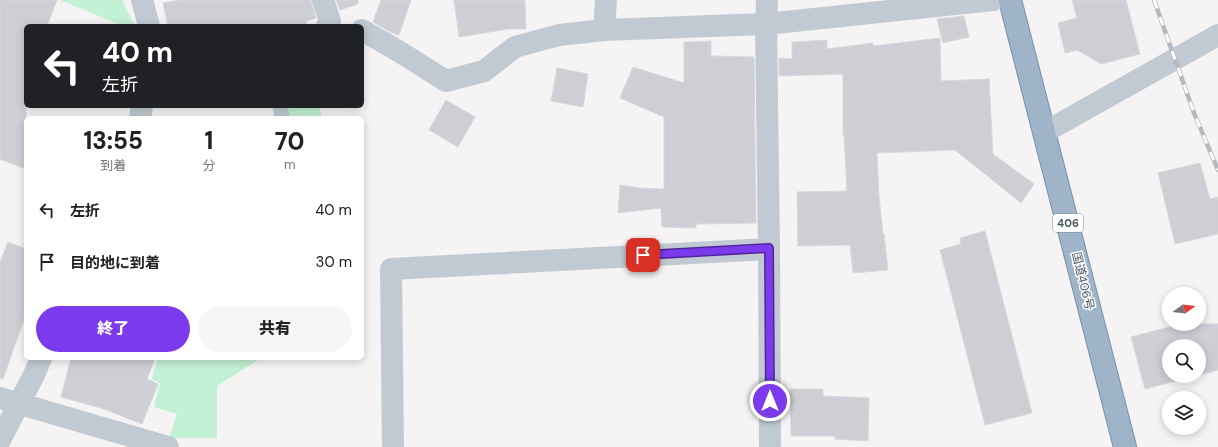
<!DOCTYPE html>
<html lang="ja">
<head>
<meta charset="utf-8">
<style>
  body { margin:0; font-family:"DM Sans","Noto Sans JP",sans-serif; background:#f6f6f6; color:#222; height:100vh; display:flex; flex-direction:column; font-size:15px; white-space:nowrap }
  * { box-sizing:border-box; margin:0 }
  p { font-size:13px; color:#767676 }
  .icon { flex:none; width:22px; height:22px; fill:none; stroke:currentColor; stroke-width:2; stroke-linecap:round; stroke-linejoin:round }
  .map { position:relative; flex:1; overflow:hidden }
  .side { position:absolute; left:24px; top:116px; width:340px; height:244px; display:flex; flex-direction:column; background:#fff; border-radius:6px; box-shadow:0 2px 10px #0003 }
  .side>* { flex:none }
  .top-card { position:absolute; left:24px; top:24px; width:340px; height:84px; border-radius:6px; box-shadow:0 2px 10px #0003; background:#202124; color:#fff; overflow:hidden }
  .needle { width:26px; rotate:75deg }
  .tools { position:absolute; left:1162px; top:287px; display:grid; gap:8px }
  .tools a { display:grid; place-items:center; width:44px; height:44px; border-radius:50%; background:#fff; box-shadow:0 2px 10px #0003; font-size:20px }
  .pin { position:absolute; display:grid; place-items:center; width:34px; height:34px; color:#fff; margin:-17px; border-radius:8px; box-shadow:0 2px 6px #0006 }
  .me { position:absolute; width:44px; margin:-22px; rotate:0deg; stroke-linejoin:round; filter:drop-shadow(0 0 3px #0008) }
  .turn { display:flex; align-items:center; gap:14px; height:84px; padding:0 12px; font-size:18px }
  .turn .icon { width:52px; height:52px; stroke-width:2.5 }
  .turn b { display:block; font-size:28px; line-height:34px }
  .eta { display:flex; justify-content:space-evenly; align-items:center; height:68px; text-align:center }
  .eta b { font-size:24px; font-weight:800; line-height:28px }
  .cta { display:flex; gap:8px; margin-top:auto; padding:8px 12px }
  .cta a { flex:1; height:46px; border-radius:24px; background:#7c3aed; color:#fff; font-size:16px; font-weight:800; line-height:46px; text-align:center }
  .cta a+a { background:#f6f6f6; color:#222 }
  ul { padding:0; list-style:none }
  li { display:flex; align-items:center; gap:12px; height:52px; padding:0 12px }
  li div { flex:1 }
  li b { display:block; font-size:15px }
  li em { font-style:normal }
  .map>svg:first-child { display:block }
</style>
</head>
<body>
<div class="map">
<svg width="1218" height="447" viewBox="0 0 1218 447">
  <rect width="100%" height="100%" fill="#f5f3f3"/>
  <!-- green -->
  <path fill="#c3f1d5" d="M60,0h62l13,26h-12z
    M286,106h33l3,12h-33z
    M158,358h103l-44,28v52h-48l8,-24 -23,-7 6,-24 -8,-4z"/>
  <!-- building -->
  <path fill="#cdcfd5" stroke="#d7d9de" d="M0,0h57l-10,26h-21v143l-26,-10z
    M180,0h131l5,18 -10,3 1,5h-139l-5,-23z
    M336,0h22v4l-18,6z
    M381,0h30l-12,35 -9,-3 -17,-10z
    M454,0h71l1,29h-18l-49,8z
    M1072,0h54l14,54 -39,10 -24,-14 -12,3 -7,-30 19,-5z
    M964,16l5,21 -26,6 -6,-24z
    M940,38l1,43 48,-2 4,75 41,30 -13,19 -66,-53 -78,3 2,44 4,37h1l4,36 -35,3 -3,-28 -52,1 -1,-54 50,-1 -3,-56h-1v-61l-64,2v-18l13,1v-17l35,-2v9l46,-6v3z
    M711,41v15l43,1 2,166 -60,1v4l-34,-1 -1,-19 -43,5 2,-28 20,3 24,1v-72l-44,-19 13,-31 51,16v-41z
    M557,68l31,6 -5,33 -32,-6z
    M446,100l29,17 -17,30 -29,-17z
    M1200,163l10,36 8,-2v37l-43,10 -17,-71z
    M985,231l47,182 -47,12 -45,-175 21,-6 -1,-6z
    M8,242l18,7v65l-23,65 -3,-1v-116z
    M1181,324h37v46l-19,5v-29h-30v30h25l-49,13 -14,-52z
    M71,358h84l-8,21 11,5 -16,40 -38,-15 -43,-12z
    M790,389h33v7l46,2 -1,43 -33,-2v-3h-44z"/>
  <g fill="none" stroke-linecap="round" stroke-linejoin="round">
    <defs>
      <path id="trunk" d="M1010,0l115,447"/>
    </defs>
    <!-- trunk casing -->
    <use href="#trunk" stroke="#7690ad" stroke-width="24"/>
    <!-- service -->
    <path stroke="#c1cad2" stroke-width="15" d="M280,106l2,12"/>
    <!-- minor -->
    <path stroke="#c1cad2" stroke-width="22" d="M142,0l7,26
      M323,0l7,21 -3,5
      M606,0l-2,30 162,-6 227,-24
      M767,0l-1,24 3,225 1,198
      M362,30l38,22 46,29 38,-10 31,-24 44,-12 45,-5
      M140,118l2,-12
      M1045,132l173,-97
      M0,398l168,49
      M0,440l34,-65 7,-17
      M393,447l-2,-178 378,-20"/>
    <!-- trunk -->
    <use href="#trunk" stroke="#9fb4c9" stroke-width="22"/>
    <defs>
      <path id="rail" d="M1154,0l40,113 24,57"/>
    </defs>
    <!-- rail casing -->
    <use href="#rail" stroke="#b5b8bd" stroke-width="4.5"/>
    <!-- rail -->
    <use href="#rail" stroke="#fff" stroke-width="3" stroke-dasharray="9" stroke-linecap="butt"/>
  </g>
  <g fill="none" stroke-linecap="round" stroke-linejoin="round">
    <defs>
      <path id="route" d="M643,255l126,-7 1,153"/>
    </defs>
    <!-- route casing -->
    <use href="#route" stroke="#51269a" stroke-width="10"/>
    <!-- route -->
    <use href="#route" stroke="#7c3aed" stroke-width="7"/>
  </g>
  <g text-anchor="middle" dominant-baseline="central" stroke-width="3" stroke-linejoin="round" paint-order="stroke">
    <!-- shield labels -->
    <rect fill="#fff" stroke="#808990" stroke-width="1" x="1053" y="214" width="30" height="18" rx="3"/>
    <g font-size="11" font-weight="bold" fill="#4a5661">
      <text x="1068" y="223">406</text>
    </g>
    <!-- street labels -->
    <g font-size="12" fill="#4a5661" stroke="#fff">
      <text transform="translate(1083 281) rotate(76)">国道406号</text>
    </g>
  </g>
</svg>
<div class="tools">
<a><svg class="needle" viewBox="-14 -14 28 28"><path d="M0-13l5 13h-10z" fill="#e53935"/><path d="M0 13l5-13h-10z" fill="#767676"/></svg></a>
<a><svg class="icon" aria-label="search" viewBox="0 0 24 24"><circle cx="10" cy="10" r="6"/><path d="M15 15l6 6"/></svg></a>
<a><svg class="icon" aria-label="layers" viewBox="0 0 24 24"><path d="M12 4l9 5-9 5-9-5zM3 14l9 5 9-5"/></svg></a>
</div>
<div class="pin" style="left:643px;top:255px;background:#d93025"><svg class="icon" aria-label="arrive" viewBox="0 0 24 24"><path d="M6 21V4h12l-3 4 3 4H6"/></svg></div>
<svg class="me" style="left:770px;top:401px" viewBox="-20 -20 40 40"><circle r="17" fill="#7c3aed" stroke="#fff" stroke-width="3"/><path d="M0-11L8 9 0 5-8 9z" fill="#fff"/></svg>
<div class="top-card">
<div class="turn"><svg class="icon" aria-label="left" viewBox="0 0 24 24"><path d="M17 20v-9H6M10 6l-5 5 5 5"/></svg><div><b>40 m</b>左折</div></div>
</div>
<section class="side">
<div class="eta">
<div><b>13:55</b><p>到着</p></div>
<div><b>1</b><p>分</p></div>
<div><b>70</b><p>m</p></div>
</div>
<ul>
<li><svg class="icon" aria-label="left" viewBox="0 0 24 24"><path d="M17 20v-9H6M10 6l-5 5 5 5"/></svg><div><b>左折</b></div><em>40 m</em></li>
<li><svg class="icon" aria-label="arrive" viewBox="0 0 24 24"><path d="M6 21V4h12l-3 4 3 4H6"/></svg><div><b>目的地に到着</b></div><em>30 m</em></li>
</ul>
<div class="cta"><a>終了</a><a>共有</a></div>
</section>
</div>
</body>
</html>
